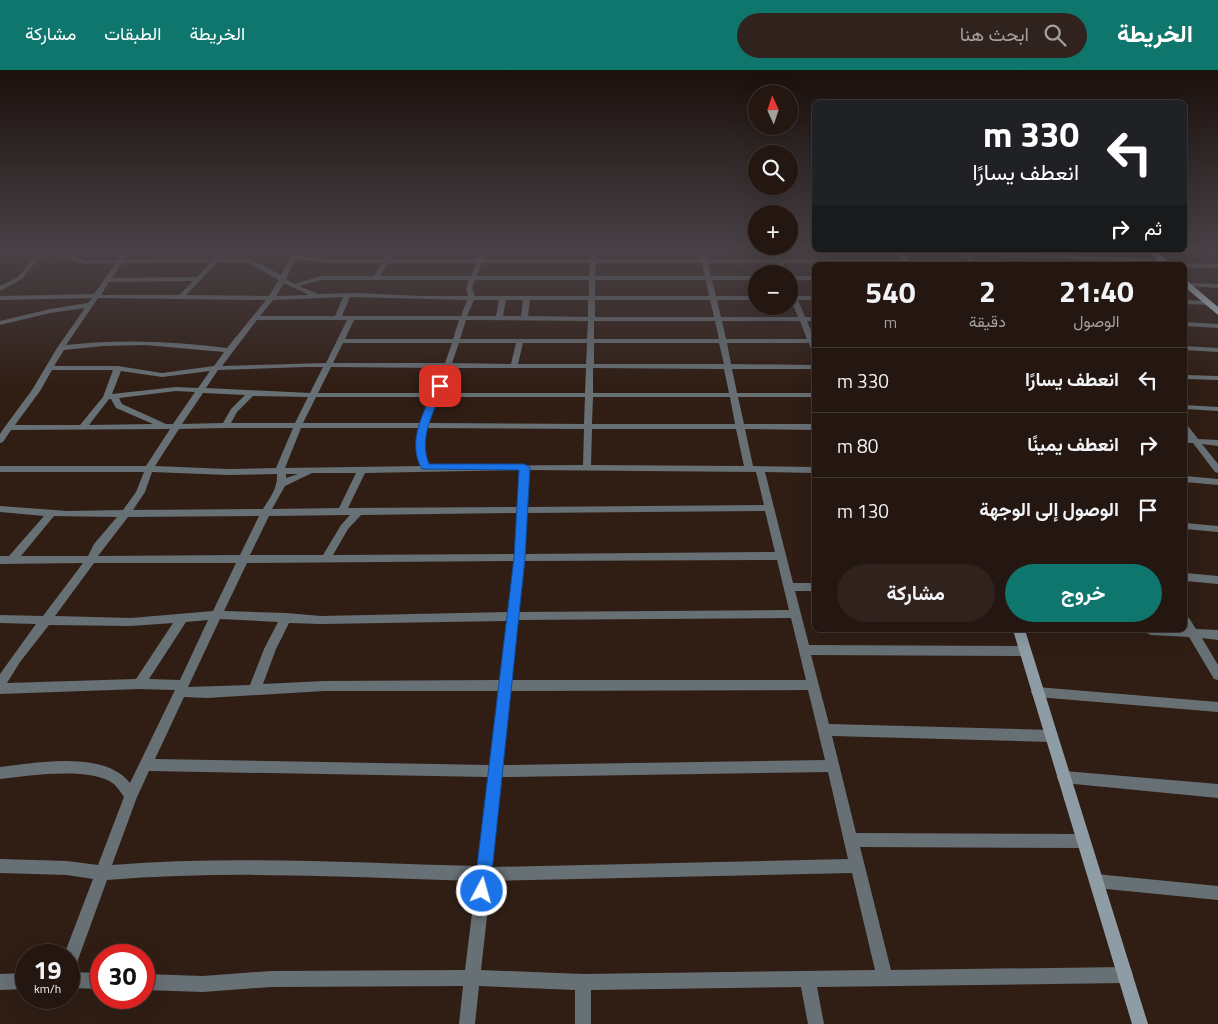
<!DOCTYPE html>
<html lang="ar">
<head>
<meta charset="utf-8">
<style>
  body { margin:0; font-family:"Titillium Web",Vazirmatn,sans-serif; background:#30231e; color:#f1f3f6; direction:rtl; height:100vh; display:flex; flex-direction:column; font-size:19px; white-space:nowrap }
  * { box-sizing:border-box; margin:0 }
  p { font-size:16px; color:#a39f9f }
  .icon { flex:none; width:28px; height:28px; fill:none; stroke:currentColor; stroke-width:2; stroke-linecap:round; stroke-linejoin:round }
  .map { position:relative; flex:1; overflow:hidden; direction:ltr }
  .side { position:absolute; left:812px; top:192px; width:375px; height:370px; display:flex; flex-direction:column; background:#241610; border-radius:8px; box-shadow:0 5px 20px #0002,0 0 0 1px #413530; direction:rtl }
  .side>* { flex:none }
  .guide { position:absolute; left:812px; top:30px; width:375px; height:152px; border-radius:8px; box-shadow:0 5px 20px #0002,0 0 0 1px #413530; direction:rtl; background:#202124; color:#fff; overflow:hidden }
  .needle { width:32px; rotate:357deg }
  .fabs { position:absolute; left:748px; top:15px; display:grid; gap:10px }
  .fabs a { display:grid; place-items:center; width:50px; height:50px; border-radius:50%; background:#241610; box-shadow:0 5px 20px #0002,0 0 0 1px #413530; font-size:25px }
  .speed { position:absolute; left:15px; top:874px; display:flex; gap:10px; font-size:25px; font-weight:700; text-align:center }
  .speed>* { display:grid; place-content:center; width:65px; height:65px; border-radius:50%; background:#241610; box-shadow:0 5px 20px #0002,0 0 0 1px #413530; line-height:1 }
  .speed small { font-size:12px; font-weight:400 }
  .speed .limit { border:8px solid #d22; background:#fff; color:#111 }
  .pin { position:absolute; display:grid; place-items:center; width:42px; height:42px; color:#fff; margin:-21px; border-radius:10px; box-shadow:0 2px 8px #0006 }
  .me { position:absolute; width:55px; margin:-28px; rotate:6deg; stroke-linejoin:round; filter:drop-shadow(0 0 4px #0008) }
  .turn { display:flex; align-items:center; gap:18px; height:105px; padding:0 25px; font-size:22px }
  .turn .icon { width:65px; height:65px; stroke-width:2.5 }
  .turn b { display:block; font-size:35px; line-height:42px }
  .then { display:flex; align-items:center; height:48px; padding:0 25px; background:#0003; gap:10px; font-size:19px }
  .eta { display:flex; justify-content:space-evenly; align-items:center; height:85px; text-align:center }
  .eta b { font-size:30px; font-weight:700; line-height:35px }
  .button { display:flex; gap:10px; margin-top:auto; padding:10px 25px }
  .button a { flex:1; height:58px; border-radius:30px; background:#0f766e; color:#fff; font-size:20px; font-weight:700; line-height:58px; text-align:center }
  .button a+a { background:#30231e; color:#f1f3f6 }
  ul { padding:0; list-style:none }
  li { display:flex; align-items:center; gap:15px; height:65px; padding:0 25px; border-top:1px solid #413530 }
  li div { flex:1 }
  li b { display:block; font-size:19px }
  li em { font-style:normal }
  header { display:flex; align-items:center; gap:30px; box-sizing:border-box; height:70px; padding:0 25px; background:#0f766e; color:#fff }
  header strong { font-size:24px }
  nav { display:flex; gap:28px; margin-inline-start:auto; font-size:18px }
  .search { width:350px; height:45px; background:#30231e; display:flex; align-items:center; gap:12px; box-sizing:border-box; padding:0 18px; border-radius:28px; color:#a39f9f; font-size:19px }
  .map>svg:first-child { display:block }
</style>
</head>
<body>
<header>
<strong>الخريطة</strong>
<div class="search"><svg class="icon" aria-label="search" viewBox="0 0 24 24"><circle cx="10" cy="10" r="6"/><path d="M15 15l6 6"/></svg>ابحث هنا</div>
<nav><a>الخريطة</a><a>الطبقات</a><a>مشاركة</a></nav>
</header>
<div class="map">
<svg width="1218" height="954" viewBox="0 0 1218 954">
  <rect width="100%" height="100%" fill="#301e15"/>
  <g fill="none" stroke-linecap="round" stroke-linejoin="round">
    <!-- street -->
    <path fill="#677075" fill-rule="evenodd" d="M124,181h6l-6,9 90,-1 8,-8h6l-7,8h29l31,16c6,-12 9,-24 25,-24l-7,5 29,3h56l5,-8h6l-5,8h88l3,-8h6l-3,8h106v-8h6v8h105l-2,-8h6l2,8h68l-3,-8h6l3,8 126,1 1,1 -3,2h-122l4,11h-6l-4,-11h-69l3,13h45v4h-44l4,16h40v4h-39l4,17h77l-7,-17h-2v-16l3,2 4,10h19v4h-17l7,17h10v4h-8l8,18v13h-3l-3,-9h-82l4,21 84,1v4h-83l5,24h78v4h-77l6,27h71v6l-70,-1 8,37 62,1v6l-50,-1 28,111h22v8h-20l14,54 216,1 4,2 2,3 -2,3 -4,2 -214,-1 18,69 222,6 4,2 2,4 -2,4 -4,2 -219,-6 24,97 227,1 5,2 2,5 -2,5 -5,2 -223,-1 31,123 234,-3 6,2 2,6 -2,6 -6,2 -308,4 7,37h-16l-7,-37 -210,3v34h-16v-34l-96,-4 -4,38h-16l4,-38 -192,1 -68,5 -59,-2v-16l59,2 68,-5 194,-1 11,-89c-123,-4 -246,-11 -369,-1l-32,88 -6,2v-15h-5l29,-76 -26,-4 -67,-2v-14l67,2 31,4 26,-68c-3,-4 -6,-9 -10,-13 -23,-18 -86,-8 -114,-5v-12c35,-4 105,-17 130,16l45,-93 -36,-1 -139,5v-20l36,-50 -36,-1v-8l43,1 40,-53 -83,1v-8h9l35,-40 -44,-4v-6l68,5 55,-1 13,-18 8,-20h-144v-6h146l24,-37 -159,1 -8,12 -3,1v-9l4,-6 28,-38 25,-42 28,-40 -35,5 -50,12v-4l50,-12 38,-6 4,-5 -92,2v-4l94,-2 22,-31 -31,1 -29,-8h-11l-5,1 -18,22 -22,12v-5l18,-9 18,-22 8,-3h12l29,8h33zM295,189l33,4h54l-8,13h-53l-27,8 -8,-5zM211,192l-14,15 -85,1 10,-15zM218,192h29l32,18 -10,16 -83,-1zM388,193h88l-5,13h-91zM482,193h108l-1,13h-112zM596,193h106l3,13h-110zM321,210h148l-3,8 2,8h-47l-63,-3 -40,1 -19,-8zM475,210h114v16h-114l-3,-8zM595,210h111l3,16h-114zM193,211l-14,14h-78l8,-13zM284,213l25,12 -33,1zM343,227l-8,19h-75l13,-16zM350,227l117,3 -6,16h-119zM98,228l168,2 -39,48c-54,-7 -107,-9 -161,-3zM474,230h25l-3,16h-29zM506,230h17l-2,16h-18zM530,230h58v17l-60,-1zM595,230h115l4,17h-119zM257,250h90l-21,43 -104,3zM354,250h105l-6,19h-108zM466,250l122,1 -1,18h-127zM594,251h121l4,18h-125zM722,251h78l7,18h-81zM343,273h109l-7,20h-112zM459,273h57l-5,21 -59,-1zM523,273h64l-1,21h-68zM594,273h125l5,21h-130zM145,275l79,7 -10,14 -52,7 -44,-7h-64l10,-16 39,-4zM306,297h17l-13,26 -104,-5 12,-18zM331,297l112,1 -10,25h-115zM451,298h135l-1,25h-144zM593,298l131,1 5,24h-136zM52,300h61l-10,27 -23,28h-65l25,-34zM121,301l41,6 48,-6 -12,17 -22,-1 -64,7zM176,321l19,1 -22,32h-7l-44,-20 -3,-6zM203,323l42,2 -14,14 -8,14 -41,1zM253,326l55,1 -13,26h-64l6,-11zM316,327h115l-11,26h-117zM439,327h146l-1,27 -156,-1zM593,327h137l5,27h-143zM109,329h2l5,9 37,16 -64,1zM224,358h69l-17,40 -48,1 -73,-3 24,-37zM301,358h118l-3,20 4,18 -135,2zM427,358l157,1 -1,36 -154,1 -5,-18zM592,359h144l8,37 -153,-1zM519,400l-1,37 -170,1 17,-35zM528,400l228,2 8,33 -237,2zM152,402l76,3 49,-1c1,14 -7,24 -14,35l-130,1 12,-18zM312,403h44l-17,35 -67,1 13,-23zM286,404h12l-12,4zM765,441l10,41 -250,2 2,-41zM517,443l-2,41 -182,1 15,-26 13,-14zM350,445l-9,10 -18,30h-73l19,-39zM54,446l63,1 -23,27 -6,12h-67zM259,446l-19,39 -142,1 30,-39zM777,490l12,50 -270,2 6,-51zM515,491l-7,51 -187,4 -35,-3 -62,-2 23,-48zM94,493h142l-23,48 -82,7 -76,-2zM791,548l15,62h-294l6,-60zM220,549l58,3 -14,27 -14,36 -62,2zM208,550l-28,60 -31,-1 37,-57zM507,551l-7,59 -176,1 -61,3 13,-35 13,-26 32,1zM173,553l-37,56 -129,4 13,-21 29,-37 82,1zM808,620l17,70 -322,5 8,-74zM324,621h175l-9,74 -335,-6 29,-62 23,1zM149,701l339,6 -10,89c-122,-3 -244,-11 -366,-1l25,-68zM828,702l20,87 -356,8 10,-90zM852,803l23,97 -292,4 -102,-4 10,-89z
      M910,181h58l194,8 3,2 -3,2 -190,-8 5,10h-6l-5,-10 -53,-2z
      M1185,193l33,1v4l-33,-1v-2h-3z
      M789,206h26v4h-26z
      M1189,213l29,1v4l-31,-2v-2z
      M1185,230l23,1 3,2 -3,2 -23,-1z
      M1185,252l33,2v4l-33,-2z
      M1185,276l33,2v4l-33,-2z
      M1185,305l33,1v4l-33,-1z
      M1185,335l33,2v4l-33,-2z
      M1185,355l3,1 10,13 20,1v6l-16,-2 16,20v9l-3,-1 -22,-29h-8v-6l3,1 -3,-4z
      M1185,406l33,3v6l-33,-3z
      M1185,453l33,3v6l-33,-3z
      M1185,503l33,3v8l-33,-3z
      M1185,547l4,1 7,11 22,1v10l-16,-2 16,27v15l-4,-1 -25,-42 -38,-2 -4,-2 -2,-3h40z
      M1037,617l181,15v10l-181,-15 -4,-1 -2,-4 2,-4z
      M1064,701l154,13v14l-154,-15 -5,-1 -2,-5 2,-5z
      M1096,804l122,12v14l-122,-12 -5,-2 -2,-5 2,-5z
      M69,902l32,1v16l-32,-1z
      M26,903v16l-26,1v-16z"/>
    <!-- secondary -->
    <path fill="#8d9ca5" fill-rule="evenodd" d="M899,181h6l4,14h-6z
      M1013,560h12l123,394h-16z"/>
    <!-- highway -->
    <path fill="#c5ddeb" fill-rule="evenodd" d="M1148,181h9l15,14h-10z
      M1185,209l33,28v8l-33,-28z"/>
  </g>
  <!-- sky -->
  <linearGradient id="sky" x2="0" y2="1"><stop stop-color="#1a100c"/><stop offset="0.57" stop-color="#484146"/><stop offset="1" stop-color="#484146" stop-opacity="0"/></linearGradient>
  <rect width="1218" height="315" fill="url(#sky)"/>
  <!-- route -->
  <path fill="#1a73e8" stroke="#114b97" d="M440,313l5,3c-11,24 -27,52 -16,78h95l6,3 -5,91 -35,333 -2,6 -6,3 -6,-3 -2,-6 40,-333 5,-88 -97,-1c-16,-27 2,-58 14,-83z"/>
</svg>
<div class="fabs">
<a><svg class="needle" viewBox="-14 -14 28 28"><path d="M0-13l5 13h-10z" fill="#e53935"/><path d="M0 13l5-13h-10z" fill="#a39f9f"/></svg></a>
<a><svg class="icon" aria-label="search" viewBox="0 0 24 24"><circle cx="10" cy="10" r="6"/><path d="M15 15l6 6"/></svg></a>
<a>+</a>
<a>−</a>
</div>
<div class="speed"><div>19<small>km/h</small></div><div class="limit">30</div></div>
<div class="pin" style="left:440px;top:316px;background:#d93025"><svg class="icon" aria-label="arrive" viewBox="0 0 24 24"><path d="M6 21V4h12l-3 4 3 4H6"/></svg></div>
<svg class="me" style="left:482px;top:821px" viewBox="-20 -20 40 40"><circle r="17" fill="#1a73e8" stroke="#fff" stroke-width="3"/><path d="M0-11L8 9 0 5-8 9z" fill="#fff"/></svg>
<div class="guide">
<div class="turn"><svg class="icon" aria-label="left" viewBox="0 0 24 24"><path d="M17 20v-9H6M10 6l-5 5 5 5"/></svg><div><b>330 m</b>انعطف يسارًا</div></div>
<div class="then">ثم<svg class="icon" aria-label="right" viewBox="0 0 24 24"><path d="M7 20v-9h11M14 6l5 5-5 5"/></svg></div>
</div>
<section class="side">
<div class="eta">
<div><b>21:40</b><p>الوصول</p></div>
<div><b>2</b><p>دقيقة</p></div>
<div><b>540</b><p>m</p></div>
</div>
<ul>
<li><svg class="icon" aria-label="left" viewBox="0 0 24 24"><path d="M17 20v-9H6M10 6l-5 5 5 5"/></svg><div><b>انعطف يسارًا</b></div><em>330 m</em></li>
<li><svg class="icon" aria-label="right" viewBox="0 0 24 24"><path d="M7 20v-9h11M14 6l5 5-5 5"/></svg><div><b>انعطف يمينًا</b></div><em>80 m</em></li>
<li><svg class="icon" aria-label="arrive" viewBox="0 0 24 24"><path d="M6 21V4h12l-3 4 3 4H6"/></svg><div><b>الوصول إلى الوجهة</b></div><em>130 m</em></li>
</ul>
<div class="button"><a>خروج</a><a>مشاركة</a></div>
</section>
</div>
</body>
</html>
